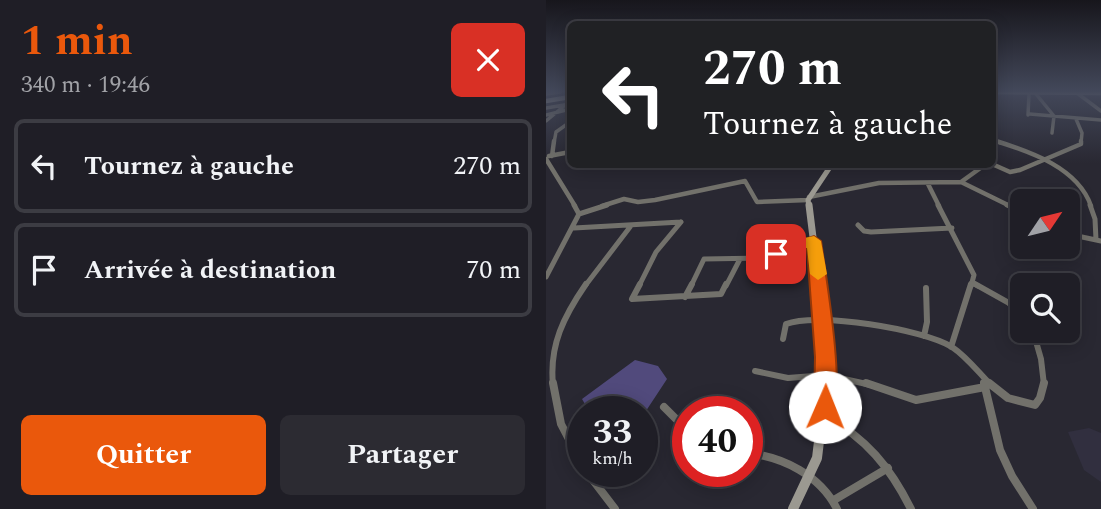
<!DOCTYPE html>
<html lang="fr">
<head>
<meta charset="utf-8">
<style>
  body { margin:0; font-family:Spectral,serif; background:#2c2b32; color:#f1f3f6; height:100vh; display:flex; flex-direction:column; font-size:26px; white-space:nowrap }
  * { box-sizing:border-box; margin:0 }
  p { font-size:23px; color:#a1a2a7 }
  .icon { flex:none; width:38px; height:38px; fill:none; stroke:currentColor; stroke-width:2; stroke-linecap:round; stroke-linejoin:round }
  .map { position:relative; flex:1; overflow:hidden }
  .drawer { display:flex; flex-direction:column; background:#1f1e26; width:546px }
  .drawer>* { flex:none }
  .hud { position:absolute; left:21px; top:21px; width:429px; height:147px; border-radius:10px; box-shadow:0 4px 18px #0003,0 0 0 2px #3c3c43; background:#202124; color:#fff; overflow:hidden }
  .needle { width:46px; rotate:55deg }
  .fabs { position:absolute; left:464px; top:189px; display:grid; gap:14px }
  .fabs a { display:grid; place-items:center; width:70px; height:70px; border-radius:10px; background:#1f1e26; box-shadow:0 4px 18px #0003,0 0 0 2px #3c3c43; font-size:35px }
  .speed { position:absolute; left:21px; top:396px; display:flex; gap:14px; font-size:35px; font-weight:700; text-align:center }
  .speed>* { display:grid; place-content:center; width:91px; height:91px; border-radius:50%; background:#1f1e26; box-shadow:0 4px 18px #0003,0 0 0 2px #3c3c43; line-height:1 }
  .speed small { font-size:18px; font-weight:400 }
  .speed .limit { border:10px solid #d22; background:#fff; color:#111 }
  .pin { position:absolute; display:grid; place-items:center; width:60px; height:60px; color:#fff; margin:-30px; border-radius:14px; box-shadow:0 4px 10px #0006 }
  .me { position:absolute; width:77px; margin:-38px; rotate:1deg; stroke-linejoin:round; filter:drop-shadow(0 0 5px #0008) }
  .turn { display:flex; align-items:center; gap:24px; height:147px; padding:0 21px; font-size:32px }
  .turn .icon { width:91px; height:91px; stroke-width:2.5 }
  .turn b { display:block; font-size:49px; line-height:60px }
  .round { display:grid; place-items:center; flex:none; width:74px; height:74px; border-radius:10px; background:#2c2b32 }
  .summary { display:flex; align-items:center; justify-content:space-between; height:119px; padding:0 21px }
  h1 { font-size:42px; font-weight:700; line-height:52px; color:#ea580c }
  .action { display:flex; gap:14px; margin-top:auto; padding:14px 21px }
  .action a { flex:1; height:80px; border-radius:10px; background:#ea580c; color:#fff; font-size:28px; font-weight:700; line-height:80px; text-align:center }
  .action a+a { background:#2c2b32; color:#f1f3f6 }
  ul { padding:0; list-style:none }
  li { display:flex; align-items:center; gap:21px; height:94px; margin:0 14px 10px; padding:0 7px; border:4px solid #3c3c43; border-radius:10px }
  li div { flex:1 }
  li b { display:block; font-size:26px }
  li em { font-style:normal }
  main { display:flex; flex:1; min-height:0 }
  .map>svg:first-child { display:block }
</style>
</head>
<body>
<main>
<section class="drawer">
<div class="summary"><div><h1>1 min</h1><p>340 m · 19:46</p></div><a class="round" style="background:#d93025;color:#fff"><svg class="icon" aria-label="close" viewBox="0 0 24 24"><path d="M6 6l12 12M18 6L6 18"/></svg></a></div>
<ul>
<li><svg class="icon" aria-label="left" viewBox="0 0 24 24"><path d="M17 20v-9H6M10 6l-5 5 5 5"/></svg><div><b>Tournez à gauche</b></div><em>270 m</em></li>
<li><svg class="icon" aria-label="arrive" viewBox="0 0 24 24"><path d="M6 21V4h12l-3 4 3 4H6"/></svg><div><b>Arrivée à destination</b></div><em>70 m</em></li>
</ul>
<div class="action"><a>Quitter</a><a>Partager</a></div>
</section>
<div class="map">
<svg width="555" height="509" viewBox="0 0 555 509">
  <rect width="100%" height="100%" fill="#292832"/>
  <!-- built -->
  <path fill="#312f3f" d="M543,428l12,5v49l-17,-12 -16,-38z"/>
  <!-- green -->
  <path fill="#514a7c" d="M89,360l23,6 9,13 -25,38v-6h-53l-7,-12z"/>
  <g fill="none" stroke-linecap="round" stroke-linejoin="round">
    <!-- street-far4 -->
    <path stroke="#72716b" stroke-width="3.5" d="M531,93l24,18
      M0,94l14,-2
      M490,94l18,22 -2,17
      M0,108l18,-3
      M484,114l71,6
      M0,115l24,-6
      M482,115l1,-21
      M530,119l6,14 -1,10
      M0,121l24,-20
      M446,140l9,3
      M8,143l2,-11 14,-10"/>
    <!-- street-far3 -->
    <path stroke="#72716b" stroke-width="4.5" d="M450,141c35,11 82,27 95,65
      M3,156l21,-4
      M6,156l2,-15
      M0,159l29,47
      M446,164l18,8 10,-2 61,-26v-3
      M415,182l25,-18
      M382,184l11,22
      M263,197l70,-14 82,-1 49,24
      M56,206l22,-7 14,3 17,-2 90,-19 12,21 51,-2"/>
    <!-- street-far2 -->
    <path stroke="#72716b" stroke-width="5" d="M392,205l36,70 -3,11
      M461,205l15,7
      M544,205l5,14 1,21
      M33,214l28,-9
      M312,225l6,6 7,1 81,-4
      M28,228l107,-6
      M522,234l33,7
      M0,277l33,-63 -5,-9
      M427,283l5,3
      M39,286l45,-59
      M93,286l17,-34 25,-30
      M145,286l13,-27 59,-1 51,-17
      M180,286l14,-27"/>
    <!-- street-far1 -->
    <path stroke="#72716b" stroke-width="6" d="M94,284l-8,15 89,-5 5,-10
      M429,284l34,19 13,12
      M139,297l7,-13
      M487,331l8,28 3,26
      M378,336l3,-14 -1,-34
      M237,339l3,-15c31,-12 137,5 166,23 15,10 26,25 39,38
      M405,347l20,-63
      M209,371l33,7 38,-3 45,10
      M7,385c-4,-40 11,-69 33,-101"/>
    <!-- street -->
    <path stroke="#72716b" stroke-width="8" d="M7,383l8,41 22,42
      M320,383l50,17 69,-13
      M438,383l16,67 12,26 21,33
      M443,383l19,15 27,7 5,-7 4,-15
      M118,407l24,24
      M279,416c41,22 65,51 86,93
      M201,453c36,4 73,22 90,56
      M40,471l29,38
      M288,500l54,-32"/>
    <!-- secondary-far4 -->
    <path stroke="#9b9991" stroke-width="4.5" d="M449,92l106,1
      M0,101l24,-4"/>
    <!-- secondary-far3 -->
    <path stroke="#9b9991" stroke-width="5" d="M263,206l-1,-6 24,-36"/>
    <!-- secondary-far2 -->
    <path stroke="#9b9991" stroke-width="7" d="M263,205l10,81"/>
    <!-- secondary-far1 -->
    <path stroke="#9b9991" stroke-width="9" d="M273,284l7,101"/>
    <!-- secondary -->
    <path stroke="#9b9991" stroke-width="10" d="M247,509l24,-51 9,-75"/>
  </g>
  <!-- sky -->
  <linearGradient id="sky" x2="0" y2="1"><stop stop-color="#17161c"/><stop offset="0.56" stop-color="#43485a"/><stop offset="1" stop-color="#43485a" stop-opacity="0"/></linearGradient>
  <rect width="555" height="163" fill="url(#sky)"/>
  <!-- route -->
  <path fill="#ea580c" stroke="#983908" stroke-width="2" d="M268,236l7,5c5,36 24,146 12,174l-8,3 -8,-3 -3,-8 1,-50 -8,-108 -31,11 -8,-6 2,-4z"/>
  <!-- slow -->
  <path fill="#f59e0b" d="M268,236l7,5 6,33 -9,6 -8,-6 -3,-26 -7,-1 -2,-4 2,-4z"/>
</svg>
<div class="fabs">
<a><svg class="needle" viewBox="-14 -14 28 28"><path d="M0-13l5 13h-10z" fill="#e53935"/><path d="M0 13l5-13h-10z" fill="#a1a2a7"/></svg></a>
<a><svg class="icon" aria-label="search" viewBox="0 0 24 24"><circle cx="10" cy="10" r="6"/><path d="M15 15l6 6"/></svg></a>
</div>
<div class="speed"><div>33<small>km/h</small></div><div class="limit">40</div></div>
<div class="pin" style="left:230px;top:254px;background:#d93025"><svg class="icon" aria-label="arrive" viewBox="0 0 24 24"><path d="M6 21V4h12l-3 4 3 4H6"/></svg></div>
<svg class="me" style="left:279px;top:407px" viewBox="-20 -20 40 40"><circle r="19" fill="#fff"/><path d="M0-13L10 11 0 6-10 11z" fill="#ea580c"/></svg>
<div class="hud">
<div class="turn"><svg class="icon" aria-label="left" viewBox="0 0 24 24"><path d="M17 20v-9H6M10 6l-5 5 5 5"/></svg><div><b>270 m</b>Tournez à gauche</div></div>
</div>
</div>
</main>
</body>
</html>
